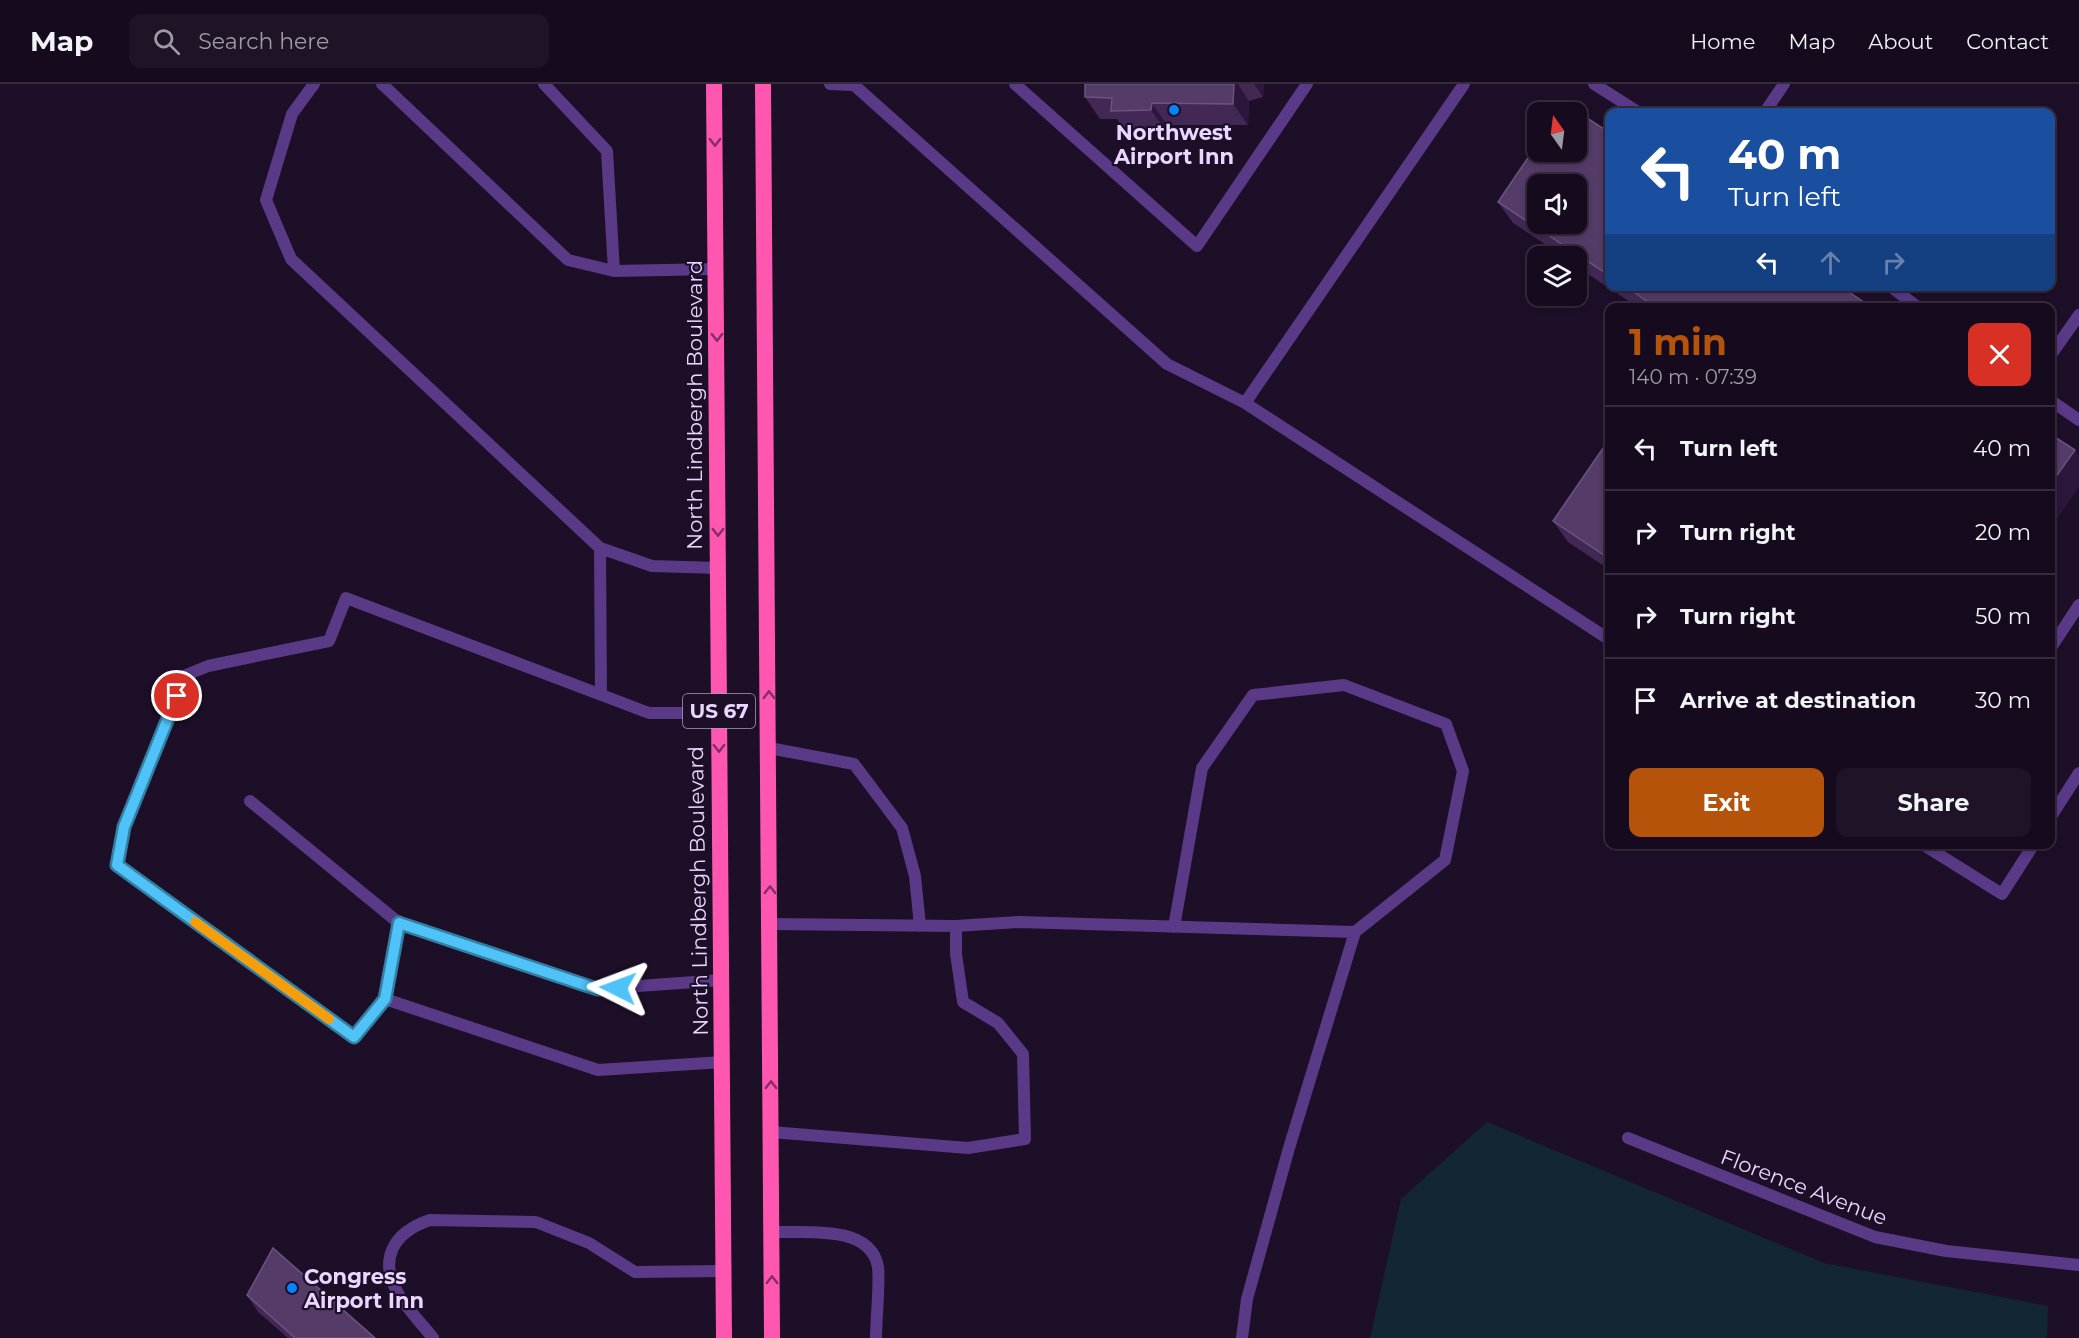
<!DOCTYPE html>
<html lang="en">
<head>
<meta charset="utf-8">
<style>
  body { margin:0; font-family:Montserrat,sans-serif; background:#1f1427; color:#f1f3f6; height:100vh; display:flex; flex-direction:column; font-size:22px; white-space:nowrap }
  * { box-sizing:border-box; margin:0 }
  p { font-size:20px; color:#9e9ba4 }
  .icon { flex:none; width:33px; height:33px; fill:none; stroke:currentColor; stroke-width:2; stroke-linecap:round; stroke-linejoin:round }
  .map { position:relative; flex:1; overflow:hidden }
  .panel { position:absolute; left:1605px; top:219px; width:450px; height:546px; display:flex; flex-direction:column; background:#160b1e; border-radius:12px; box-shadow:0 3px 9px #0003,0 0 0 2px #352b3c }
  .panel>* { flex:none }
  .top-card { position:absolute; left:1605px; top:24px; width:450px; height:183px; border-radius:12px; box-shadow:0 3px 9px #0003,0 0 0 2px #352b3c; background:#1a4fa0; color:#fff; overflow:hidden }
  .needle { width:39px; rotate:346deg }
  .buttons { position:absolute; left:1527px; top:18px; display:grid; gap:12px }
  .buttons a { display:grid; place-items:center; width:60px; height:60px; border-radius:12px; background:#160b1e; box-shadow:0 3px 9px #0003,0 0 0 2px #352b3c; font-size:30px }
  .pin { position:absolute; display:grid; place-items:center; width:51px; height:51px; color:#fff; margin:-26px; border:3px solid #fff; border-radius:50%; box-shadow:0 2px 6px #0007 }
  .me { position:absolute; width:66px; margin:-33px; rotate:273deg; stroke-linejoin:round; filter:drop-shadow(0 0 4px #0008) }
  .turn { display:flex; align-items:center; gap:21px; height:126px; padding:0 24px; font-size:27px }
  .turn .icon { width:78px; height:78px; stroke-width:2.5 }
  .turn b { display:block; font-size:42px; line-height:51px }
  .lanes { display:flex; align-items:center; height:57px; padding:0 24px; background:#0003; justify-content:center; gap:30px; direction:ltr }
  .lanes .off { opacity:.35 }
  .round { display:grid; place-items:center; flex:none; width:63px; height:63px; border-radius:12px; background:#1f1427 }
  .head { display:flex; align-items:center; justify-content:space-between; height:102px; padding:0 24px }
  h1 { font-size:36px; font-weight:700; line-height:45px; color:#b45309 }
  .action { display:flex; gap:12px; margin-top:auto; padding:12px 24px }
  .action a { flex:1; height:69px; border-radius:12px; background:#b45309; color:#fff; font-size:24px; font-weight:700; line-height:69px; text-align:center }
  .action a+a { background:#1f1427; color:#f1f3f6 }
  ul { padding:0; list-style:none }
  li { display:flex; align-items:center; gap:18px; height:84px; padding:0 24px; border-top:2px solid #352b3c }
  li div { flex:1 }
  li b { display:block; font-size:22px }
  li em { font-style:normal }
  header { display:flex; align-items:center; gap:36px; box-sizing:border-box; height:84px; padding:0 30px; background:#160b1e; border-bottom:2px solid #352b3c }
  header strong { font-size:28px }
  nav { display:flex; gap:33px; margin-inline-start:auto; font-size:21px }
  .search { width:420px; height:54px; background:#1f1427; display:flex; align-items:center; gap:15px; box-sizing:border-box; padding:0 21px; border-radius:12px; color:#9e9ba4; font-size:22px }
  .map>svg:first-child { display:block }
</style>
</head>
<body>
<header>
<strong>Map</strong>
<div class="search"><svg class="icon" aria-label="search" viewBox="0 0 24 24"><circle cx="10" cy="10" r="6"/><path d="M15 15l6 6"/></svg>Search here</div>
<nav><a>Home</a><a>Map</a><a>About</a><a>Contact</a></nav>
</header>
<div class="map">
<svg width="2079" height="1254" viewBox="0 0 2079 1254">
  <rect width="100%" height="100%" fill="#1d0f28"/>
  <!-- green -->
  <path fill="#122732" d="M1487,1038l337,141 224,43 -1,32h-677l31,-139z"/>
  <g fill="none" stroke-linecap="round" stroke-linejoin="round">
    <!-- service -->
    <path stroke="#5a3987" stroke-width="12" d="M314,0l-22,30 -26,86 25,59 309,289 52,18 66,2
      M382,0l186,176 46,11 102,-2
      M544,0l63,67 7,120
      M830,0l24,1 313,279 78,39 219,-319
      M1015,0l182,162 110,-162
      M1594,0l44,28
      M1765,28l19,-28
      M1890,202l29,22
      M2050,272l29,-41
      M2050,316l29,20
      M1245,319l365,237
      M600,464l1,147
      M2050,565l29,-44
      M719,629h-70l-303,-115 -17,43 -121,25 -22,9 -62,152 -7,38 237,172 31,-38 213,71 125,-8
      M769,664l85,16 48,64 13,48 5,50
      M250,717l149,122 198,66 125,-9
      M2050,734l29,-45
      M1922,760l80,50 32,-50
      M770,840l186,2 63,-4 336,10 90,-72 18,-89 -17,-47 -102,-39 -91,10 -51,73 -28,159
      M385,915l14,-76
      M771,1048l197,16 57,-9 -2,-85 -25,-31 -35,-21 -7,-48v-28
      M772,1148c32,1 99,-8 106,35 2,18 -2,51 -2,71
      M433,1254c-11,-14 -25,-28 -34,-43 -22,-36 -5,-63 31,-75l106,2 53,21 46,29 89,-1
      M1242,1254l5,-39 42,-151 66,-216"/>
    <!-- minor -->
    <path stroke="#5a3987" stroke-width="12" d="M1628,1054l247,99 71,14 133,14"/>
    <!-- trunk -->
    <path stroke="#ff57af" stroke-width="16" d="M714,0l10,1254
      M763,0l9,1254"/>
  </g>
  <!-- wall -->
  <path fill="#432856" d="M1085,0h179l-1,13 -14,4 -1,24h-81l-1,6 -40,1 -9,-13h-17l-15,-22z
    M1610,49v153h230l32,22h-233l-63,-42v-10h-13l-50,-33 -15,-21z
    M1610,354v132l-42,-28 -15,-21z
    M247,1211l128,43h-87l-30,-26z"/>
  <!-- shaded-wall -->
  <path fill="#2c163c" d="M1234,0h4l11,17 -1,24 -15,-21z
    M1254,0h10l-1,13z
    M1152,19l15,22 -1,6 -15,-21z
    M2075,366l4,6v31l-29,42v-44z"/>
  <!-- building -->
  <path fill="#553b68" stroke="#6c5380" stroke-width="1.5" fill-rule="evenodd" d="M1085,0h149l-1,20 -81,-1 -1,7 -40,1 1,-13 -27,-1z
    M1564,19l46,30v143l-112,-74 40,-59v9h38v-40h-18zM1538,100h38v40h-38z
    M1625,202h215l31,21 -214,1z
    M2050,350l25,16 -25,35z
    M1610,354v121l-57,-38z
    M273,1164l102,90h-80l-48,-43z"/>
  <!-- one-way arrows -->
  <defs><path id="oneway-chevron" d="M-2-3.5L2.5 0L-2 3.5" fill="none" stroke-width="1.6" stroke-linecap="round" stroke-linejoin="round" transform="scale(1.5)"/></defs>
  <g stroke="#832f65">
    <use href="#oneway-chevron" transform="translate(715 58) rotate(89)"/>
    <use href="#oneway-chevron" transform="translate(717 253) rotate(89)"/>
    <use href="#oneway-chevron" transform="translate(718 448) rotate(90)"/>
    <use href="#oneway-chevron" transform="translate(769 611) rotate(-90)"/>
    <use href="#oneway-chevron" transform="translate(719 664) rotate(89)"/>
    <use href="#oneway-chevron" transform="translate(770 806) rotate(-90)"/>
    <use href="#oneway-chevron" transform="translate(771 1001) rotate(-90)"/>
    <use href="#oneway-chevron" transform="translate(772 1196) rotate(-90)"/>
  </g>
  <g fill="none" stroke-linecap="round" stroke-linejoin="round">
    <defs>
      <path id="route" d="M177,612l-53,131 -7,38 237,172 31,-38 14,-76 198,66 21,-1"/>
    </defs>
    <!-- route casing -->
    <use href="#route" stroke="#337fa1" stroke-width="15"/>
    <!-- route -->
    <use href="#route" stroke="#4fc3f7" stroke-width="10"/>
    <!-- slow -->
    <path stroke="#f59e0b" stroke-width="10" d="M195,838l134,97"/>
  </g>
  <!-- markers -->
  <g fill="#0284ff" stroke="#1d0f28" stroke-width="2">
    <circle cx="1174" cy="26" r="6"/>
    <circle cx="292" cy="1204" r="6"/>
  </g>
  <g text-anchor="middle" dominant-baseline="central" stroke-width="4.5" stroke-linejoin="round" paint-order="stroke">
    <!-- shield labels -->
    <rect fill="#1d0f28" stroke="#ac9abe" stroke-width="1.5" x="683" y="610" width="72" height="34" rx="4.5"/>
    <g font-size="20" font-weight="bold" fill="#ead6ff">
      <text x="719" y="627">US 67</text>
    </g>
    <!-- poi labels -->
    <g font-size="21" font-weight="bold" fill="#ead6ff" stroke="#1d0f28">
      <text x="1174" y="48">Northwest<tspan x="1174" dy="24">Airport Inn</tspan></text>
      <text x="304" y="1192" text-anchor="start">Congress<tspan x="304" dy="24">Airport Inn</tspan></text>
    </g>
    <!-- street labels -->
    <g font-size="21" fill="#ead6ff" stroke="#1d0f28">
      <text transform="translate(694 321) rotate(-90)">North Lindbergh Boulevard</text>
      <text transform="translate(698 807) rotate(-91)">North Lindbergh Boulevard</text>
      <text transform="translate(1804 1103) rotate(21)">Florence Avenue</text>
    </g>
  </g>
</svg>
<div class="buttons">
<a><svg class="needle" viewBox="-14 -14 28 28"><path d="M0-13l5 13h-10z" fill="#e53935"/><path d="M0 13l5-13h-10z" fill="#9e9ba4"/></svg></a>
<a><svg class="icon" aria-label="sound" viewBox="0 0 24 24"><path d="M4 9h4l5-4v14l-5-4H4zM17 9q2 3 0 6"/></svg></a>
<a><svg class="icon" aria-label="layers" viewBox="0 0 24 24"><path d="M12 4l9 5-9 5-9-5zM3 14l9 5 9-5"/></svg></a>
</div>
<div class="pin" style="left:177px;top:612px;background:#d93025"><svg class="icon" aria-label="arrive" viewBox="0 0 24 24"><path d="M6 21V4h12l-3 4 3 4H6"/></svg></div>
<svg class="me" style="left:618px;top:904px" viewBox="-20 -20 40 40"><path d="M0-17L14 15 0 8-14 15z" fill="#4fc3f7" stroke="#fff" stroke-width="4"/></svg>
<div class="top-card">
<div class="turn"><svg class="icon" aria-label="left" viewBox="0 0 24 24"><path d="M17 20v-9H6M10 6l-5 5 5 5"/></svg><div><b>40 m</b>Turn left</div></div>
<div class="lanes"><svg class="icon" aria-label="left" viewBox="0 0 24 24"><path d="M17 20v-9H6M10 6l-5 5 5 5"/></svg><svg class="icon off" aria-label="ahead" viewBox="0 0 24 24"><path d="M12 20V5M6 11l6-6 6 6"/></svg><svg class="icon off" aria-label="right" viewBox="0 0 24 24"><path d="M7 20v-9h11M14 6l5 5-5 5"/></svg></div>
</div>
<section class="panel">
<div class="head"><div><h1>1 min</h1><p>140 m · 07:39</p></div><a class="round" style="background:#d93025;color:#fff"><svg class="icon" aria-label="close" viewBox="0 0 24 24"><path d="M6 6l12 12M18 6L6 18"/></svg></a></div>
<ul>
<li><svg class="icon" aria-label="left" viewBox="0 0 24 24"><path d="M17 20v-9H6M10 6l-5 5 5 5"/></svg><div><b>Turn left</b></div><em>40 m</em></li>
<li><svg class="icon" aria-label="right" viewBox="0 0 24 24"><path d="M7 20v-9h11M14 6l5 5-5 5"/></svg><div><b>Turn right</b></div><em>20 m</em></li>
<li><svg class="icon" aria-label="right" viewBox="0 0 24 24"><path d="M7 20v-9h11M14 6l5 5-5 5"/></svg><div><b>Turn right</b></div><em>50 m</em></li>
<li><svg class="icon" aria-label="arrive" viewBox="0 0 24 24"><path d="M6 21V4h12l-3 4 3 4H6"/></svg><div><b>Arrive at destination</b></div><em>30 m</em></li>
</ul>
<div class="action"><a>Exit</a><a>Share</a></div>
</section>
</div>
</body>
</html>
